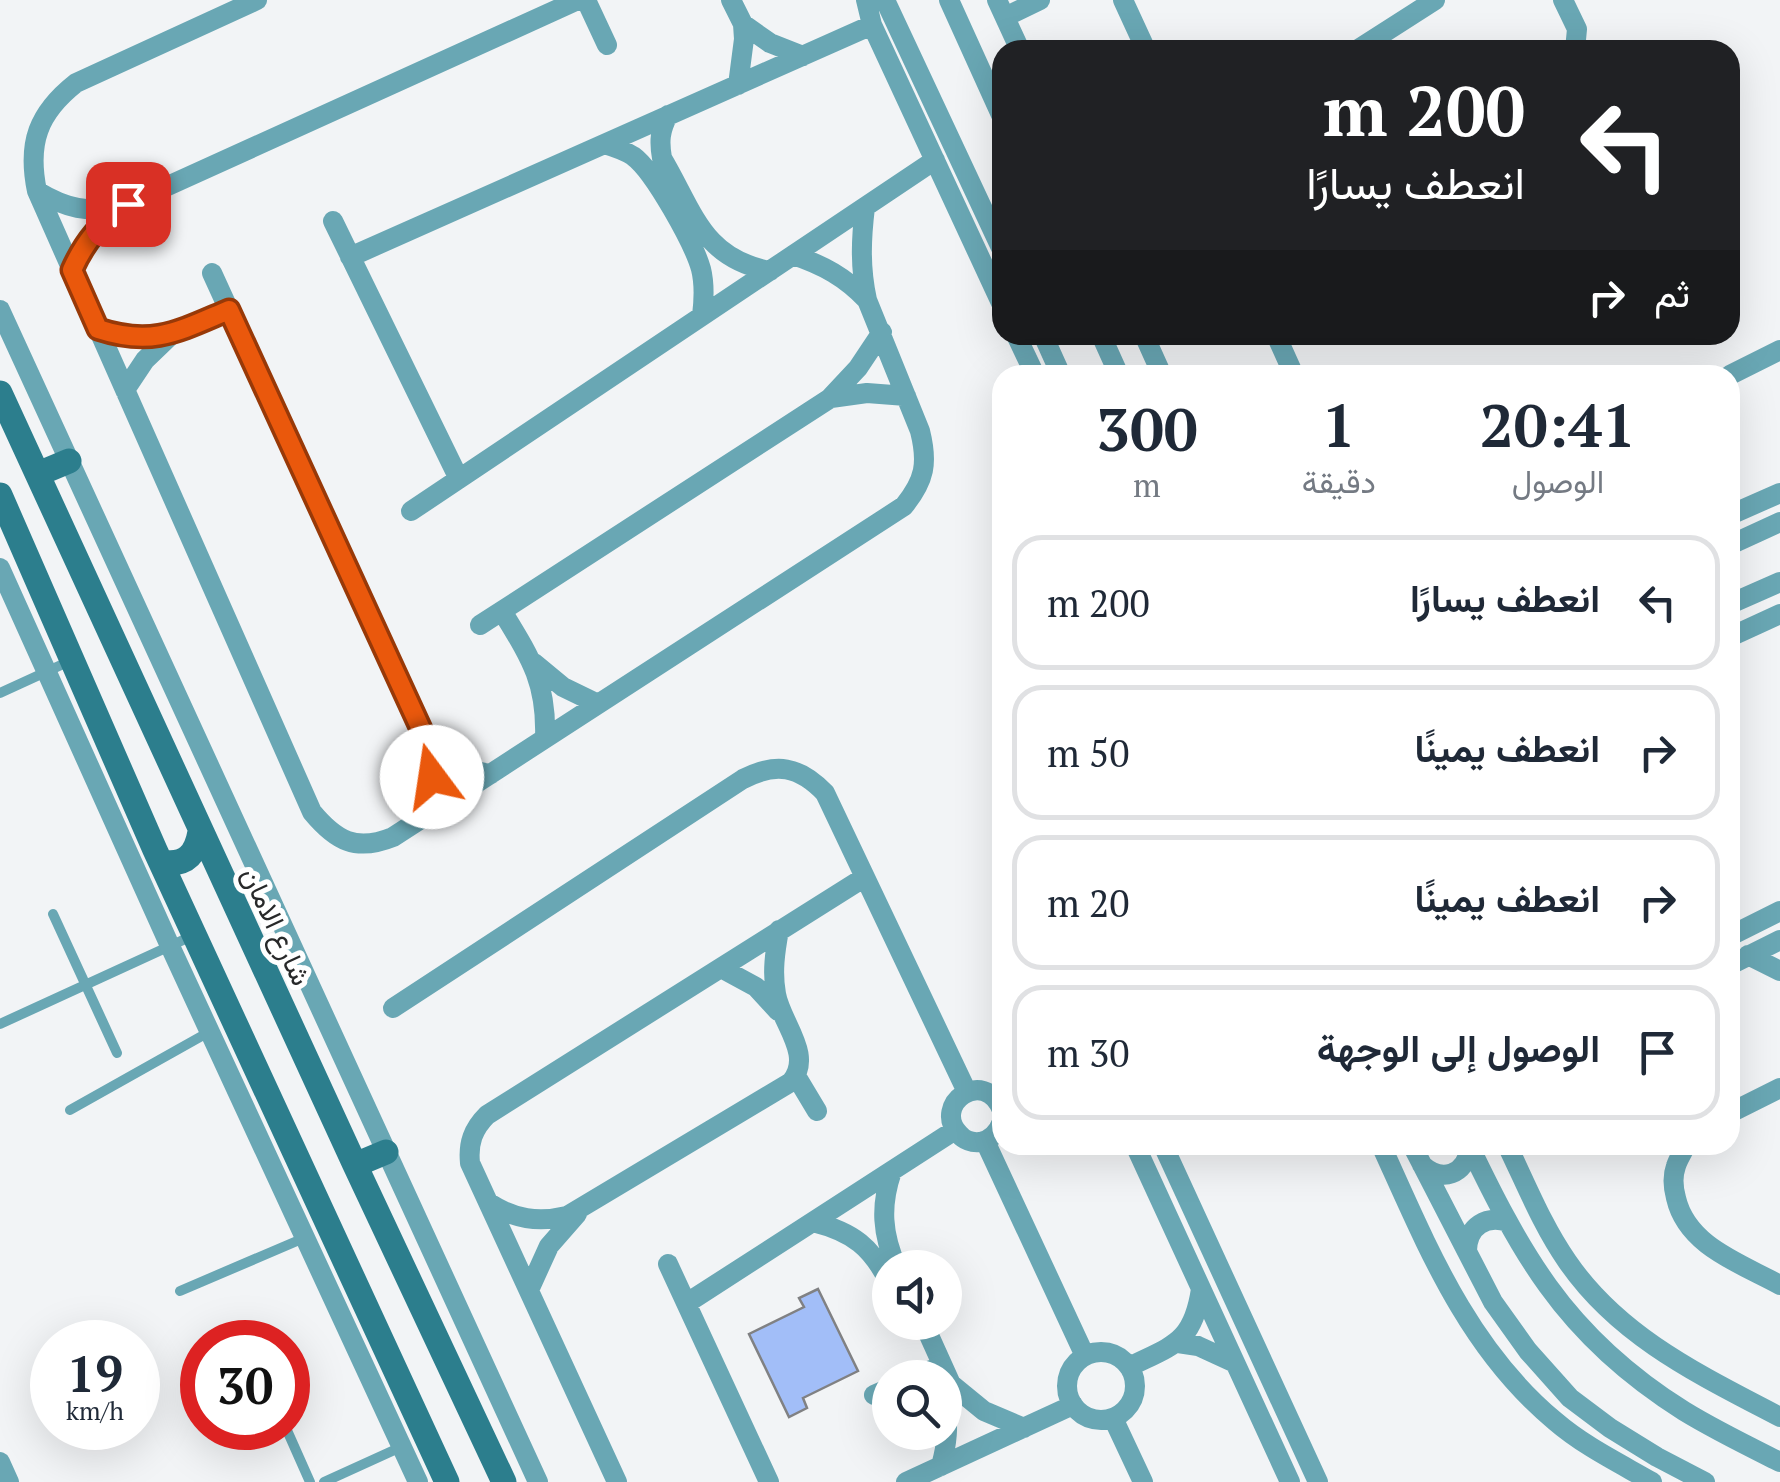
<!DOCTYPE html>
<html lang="ar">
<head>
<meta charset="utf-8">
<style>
  body { margin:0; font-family:"PT Serif",Vazirmatn,serif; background:#f2f2f3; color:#1f2937; direction:rtl; height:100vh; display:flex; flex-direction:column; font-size:38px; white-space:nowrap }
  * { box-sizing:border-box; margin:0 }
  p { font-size:32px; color:#747a83 }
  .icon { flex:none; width:55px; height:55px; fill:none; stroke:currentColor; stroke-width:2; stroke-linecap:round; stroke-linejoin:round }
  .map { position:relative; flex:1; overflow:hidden; direction:ltr }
  .details { position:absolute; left:992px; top:365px; width:748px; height:790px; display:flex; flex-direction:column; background:#fff; border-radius:30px; box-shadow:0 10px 40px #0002; direction:rtl }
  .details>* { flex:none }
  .hud { position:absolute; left:992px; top:40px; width:748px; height:305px; border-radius:30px; box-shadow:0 10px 40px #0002; direction:rtl; background:#202124; color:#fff; overflow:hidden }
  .buttons { position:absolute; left:872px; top:1250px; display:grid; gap:20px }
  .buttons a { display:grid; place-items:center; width:90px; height:90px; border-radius:50%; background:#fff; box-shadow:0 10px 40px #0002; font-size:50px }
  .speed { position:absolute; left:30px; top:1320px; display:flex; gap:20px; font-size:50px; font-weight:700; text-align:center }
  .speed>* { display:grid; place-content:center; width:130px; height:130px; border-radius:50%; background:#fff; box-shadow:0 10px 40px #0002; line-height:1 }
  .speed small { font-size:25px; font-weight:400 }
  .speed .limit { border:15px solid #d22; background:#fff; color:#111 }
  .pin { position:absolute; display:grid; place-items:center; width:85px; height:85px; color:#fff; margin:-42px; border-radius:20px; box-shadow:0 5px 15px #0006 }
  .me { position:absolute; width:110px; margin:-55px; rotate:346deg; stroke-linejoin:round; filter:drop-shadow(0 0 8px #0008) }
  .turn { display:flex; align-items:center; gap:35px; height:210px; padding:0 50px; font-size:45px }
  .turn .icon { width:130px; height:130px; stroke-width:2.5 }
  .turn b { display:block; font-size:70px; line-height:85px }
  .then { display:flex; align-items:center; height:95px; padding:0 50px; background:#0003; gap:20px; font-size:38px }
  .eta { display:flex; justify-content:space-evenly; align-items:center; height:170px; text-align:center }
  .eta b { font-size:60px; font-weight:700; line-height:70px }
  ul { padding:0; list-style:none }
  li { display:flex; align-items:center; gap:30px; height:135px; margin:0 20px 15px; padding:0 30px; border:5px solid #e0e1e3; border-radius:30px }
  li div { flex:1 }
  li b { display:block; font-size:38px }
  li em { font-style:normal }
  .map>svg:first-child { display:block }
</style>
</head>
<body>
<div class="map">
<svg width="1780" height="1482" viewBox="0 0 1780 1482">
  <rect width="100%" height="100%" fill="#f2f4f6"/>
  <!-- building -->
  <path fill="#a2bef8" stroke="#808183" stroke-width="2.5" d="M818,1289l40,82 -55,27 4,10 -18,9 -40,-83 55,-27 -5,-9z"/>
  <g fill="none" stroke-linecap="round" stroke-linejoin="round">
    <!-- lane -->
    <path stroke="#69a7b4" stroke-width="10" d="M0,693l72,-33
      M53,914l64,139
      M0,1024l194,-89
      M70,1110l139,-78
      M180,1291l124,-53
      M286,1428l24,54
      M324,1482l77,-35"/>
    <!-- street -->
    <path stroke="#69a7b4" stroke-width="20" d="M257,0l-181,83c-38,30 -49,60 -39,108l275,621c24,29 44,40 81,25l511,-331c21,-26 24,-43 16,-75l-53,-131c-7,-32 -6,-60 -2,-93
      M586,0l21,45
      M731,0l12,24 1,15 -6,46
      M866,0l6,25 130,280
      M885,0l117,250
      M949,0l53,117
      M997,0l23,50
      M1123,0l23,50
      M1563,0l14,29 -2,21
      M1005,17l35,-17
      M743,24l27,19 33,13
      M1357,50l78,-50
      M668,115c-8,16 -9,26 -6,43 32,54 40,100 108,113
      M604,144c10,3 20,6 29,12 21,15 61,88 68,113 4,16 3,31 1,47
      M37,191c28,17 52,23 84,15
      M333,221l126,258
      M793,255c30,10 52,22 74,45
      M350,257l522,-232
      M73,271c12,-30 28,-49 55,-67l450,-204
      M212,273l213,467 7,37 -4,37
      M0,310l538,1172
      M98,329c55,18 82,2 131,-19
      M1016,335l19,40
      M1043,335l18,40
      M1101,335l18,40
      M1144,335l18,40
      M1276,335l18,40
      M1730,375l50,-25
      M125,390l20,-30 26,-25
      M831,398l36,-5 39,3
      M411,511l524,-351
      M1730,515l50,-22
      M1730,545l50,-23
      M0,568l170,378 248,536
      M1730,604l50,-22
      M502,611c28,46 45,71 43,127
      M480,625l349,-226 29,-31 24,-36
      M1730,637l50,-23
      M534,663l29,24 35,17
      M427,742c18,19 37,28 64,32
      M1730,936l50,-25
      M1748,955l32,16
      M1730,965l50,-25
      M721,968l35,19 22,24
      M393,1008l350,-229c33,-17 56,-13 82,14l142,299
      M796,1076l21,35
      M1002,1110c-18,-44 -71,-5 -43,24 5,6 13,9 21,8 12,-2 18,-10 22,-20
      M1730,1113l50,-25
      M985,1141l100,215
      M1135,1145l155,337
      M1163,1145l155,337
      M1381,1145c46,101 86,203 174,276 29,25 64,42 97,61
      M1412,1145l81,157 35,49 42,47 40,30 47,29 48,25
      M1469,1145c23,48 48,98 79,141 36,50 85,93 136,125 31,19 64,35 96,51
      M1507,1145c19,39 35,80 60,116 52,76 133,114 213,156
      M1686,1145c-3,7 -8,14 -10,21 -4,11 -3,21 0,32 11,48 64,65 104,87
      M1422,1165c20,18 43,10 48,-17
      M892,1171c-12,35 -10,63 5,97
      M489,1203c25,16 49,20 78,13l224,-134c23,-27 -10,-59 -15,-88 -4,-22 -1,-42 3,-64
      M813,1222c40,10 59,25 77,62
      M1467,1250c1,-24 19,-35 41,-28
      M668,1264l101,218
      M529,1290l20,-44 28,-32
      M687,1303l268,-173
      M923,1322l28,62 33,27 40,17
      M1178,1343l20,3 37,17
      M1067 1386a34 34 0 1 1 68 0a34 34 0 1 1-68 0Z
      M1129,1367c44,-22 64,-24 72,-78
      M914,1378l17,-8
      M874,1395l16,-7
      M1113,1418l30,64
      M0,1462l9,20
      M941,1466c6,-22 8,-40 4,-62
      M617,1482l-147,-319c-2,-20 3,-34 17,-48l378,-238
      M906,1482l167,-77"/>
    <!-- secondary -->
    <path stroke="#2c7e8d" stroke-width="25" d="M0,393l355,772 149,317
      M38,474l31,-13
      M0,495l155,355 292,632
      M162,862c24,4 34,-8 38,-30
      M355,1165l31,-13"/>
  </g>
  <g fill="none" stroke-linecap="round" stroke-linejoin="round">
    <defs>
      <path id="route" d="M128,204c-27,18 -43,37 -56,66l26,59c55,18 81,2 131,-19l197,430 6,37"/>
    </defs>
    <!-- route casing -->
    <use href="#route" stroke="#983908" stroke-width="25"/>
    <!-- route -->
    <use href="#route" stroke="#ea580c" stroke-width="18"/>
  </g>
  <g text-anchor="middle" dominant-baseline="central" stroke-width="10" stroke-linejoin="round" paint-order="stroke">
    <!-- street labels -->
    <g font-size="28" fill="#28292a" stroke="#fff">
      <text transform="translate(277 926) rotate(65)">شارع الامان</text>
    </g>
  </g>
</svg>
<div class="buttons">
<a><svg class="icon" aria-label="sound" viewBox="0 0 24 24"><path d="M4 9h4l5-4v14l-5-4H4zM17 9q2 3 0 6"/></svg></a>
<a><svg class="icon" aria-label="search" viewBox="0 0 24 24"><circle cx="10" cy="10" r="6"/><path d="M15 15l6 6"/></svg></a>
</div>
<div class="speed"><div>19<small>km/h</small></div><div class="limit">30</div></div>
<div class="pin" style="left:128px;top:204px;background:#d93025"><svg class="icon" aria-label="arrive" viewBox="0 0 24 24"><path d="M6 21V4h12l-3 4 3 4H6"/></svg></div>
<svg class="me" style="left:432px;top:777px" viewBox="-20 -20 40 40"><circle r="19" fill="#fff"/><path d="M0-13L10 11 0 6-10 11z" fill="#ea580c"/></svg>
<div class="hud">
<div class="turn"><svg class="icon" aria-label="left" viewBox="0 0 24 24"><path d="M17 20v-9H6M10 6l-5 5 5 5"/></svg><div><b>200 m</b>انعطف يسارًا</div></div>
<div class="then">ثم<svg class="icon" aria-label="right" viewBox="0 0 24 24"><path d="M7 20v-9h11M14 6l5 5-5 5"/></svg></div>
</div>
<section class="details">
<div class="eta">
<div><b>20:41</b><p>الوصول</p></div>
<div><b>1</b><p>دقيقة</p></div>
<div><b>300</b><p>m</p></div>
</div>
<ul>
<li><svg class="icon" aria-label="left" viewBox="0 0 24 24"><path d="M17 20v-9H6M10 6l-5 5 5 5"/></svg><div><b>انعطف يسارًا</b></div><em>200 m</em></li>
<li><svg class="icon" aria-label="right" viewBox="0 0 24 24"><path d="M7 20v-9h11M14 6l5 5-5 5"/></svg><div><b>انعطف يمينًا</b></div><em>50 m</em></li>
<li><svg class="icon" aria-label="right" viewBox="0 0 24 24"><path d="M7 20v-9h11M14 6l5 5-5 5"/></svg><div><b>انعطف يمينًا</b></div><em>20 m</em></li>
<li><svg class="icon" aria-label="arrive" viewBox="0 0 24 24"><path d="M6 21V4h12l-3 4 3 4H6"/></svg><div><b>الوصول إلى الوجهة</b></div><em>30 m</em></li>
</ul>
</section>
</div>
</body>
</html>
